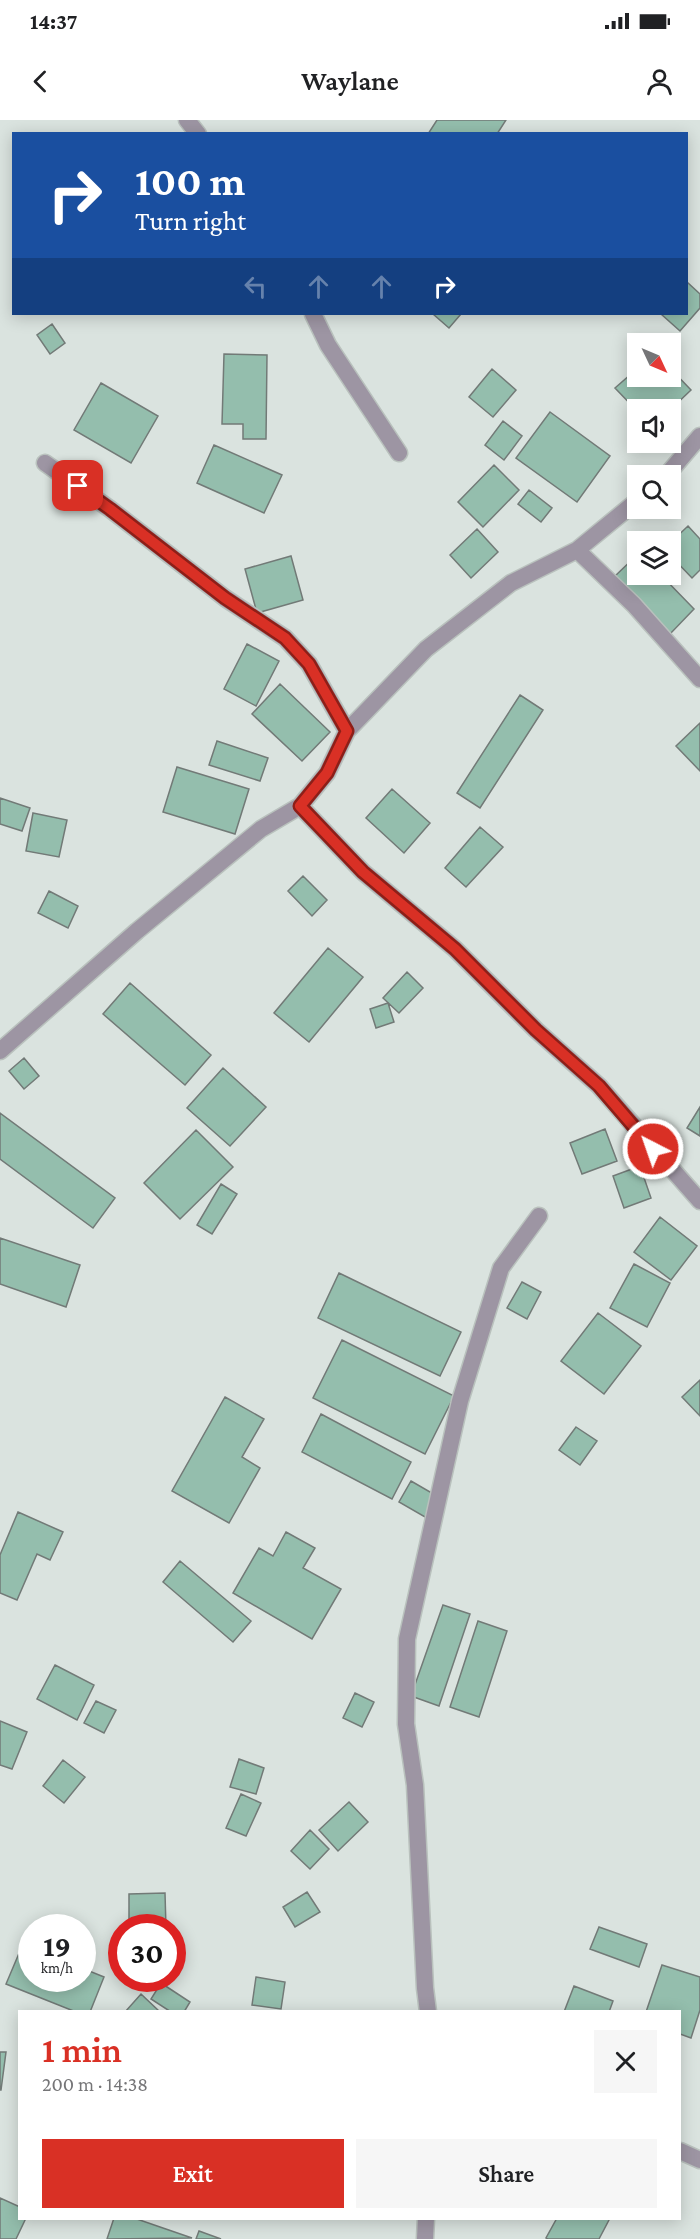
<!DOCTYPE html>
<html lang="en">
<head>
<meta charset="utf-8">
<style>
  body { margin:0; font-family:"Crimson Pro",serif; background:#f6f6f6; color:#202124; height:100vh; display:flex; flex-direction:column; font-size:22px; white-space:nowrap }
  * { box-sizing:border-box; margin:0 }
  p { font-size:20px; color:#757577 }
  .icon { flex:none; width:33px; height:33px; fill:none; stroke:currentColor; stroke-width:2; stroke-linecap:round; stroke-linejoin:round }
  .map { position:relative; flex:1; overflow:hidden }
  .sheet { position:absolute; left:18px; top:1890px; width:663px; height:210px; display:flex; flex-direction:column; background:#fff; border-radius:0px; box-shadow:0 3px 15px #0003 }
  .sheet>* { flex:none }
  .top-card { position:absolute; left:12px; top:12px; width:676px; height:183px; border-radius:0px; box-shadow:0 3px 15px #0003; background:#1a4fa0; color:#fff; overflow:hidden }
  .needle { width:39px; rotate:134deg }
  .buttons { position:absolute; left:627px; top:213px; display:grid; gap:12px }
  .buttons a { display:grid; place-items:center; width:54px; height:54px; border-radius:0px; background:#fff; box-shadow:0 3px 15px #0003; font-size:30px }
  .speed { position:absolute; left:18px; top:1794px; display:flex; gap:12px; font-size:30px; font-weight:700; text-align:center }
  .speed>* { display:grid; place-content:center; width:78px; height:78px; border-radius:50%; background:#fff; box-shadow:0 3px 15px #0003; line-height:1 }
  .speed small { font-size:15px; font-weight:400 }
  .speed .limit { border:9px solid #d22; background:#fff; color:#111 }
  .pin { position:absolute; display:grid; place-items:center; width:51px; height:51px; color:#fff; margin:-26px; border-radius:12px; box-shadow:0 3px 9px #0006 }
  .me { position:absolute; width:66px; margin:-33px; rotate:319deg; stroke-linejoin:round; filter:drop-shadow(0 0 4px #0008) }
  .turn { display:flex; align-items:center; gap:21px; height:126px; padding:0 24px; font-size:27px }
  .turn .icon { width:78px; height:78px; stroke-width:2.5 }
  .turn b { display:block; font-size:42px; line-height:51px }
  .lanes { display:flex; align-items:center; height:57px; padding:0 24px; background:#0003; justify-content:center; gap:30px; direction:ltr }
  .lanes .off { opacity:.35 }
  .round { display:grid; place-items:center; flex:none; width:63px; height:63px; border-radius:0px; background:#f6f6f6 }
  .head { display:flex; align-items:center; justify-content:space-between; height:102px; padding:0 24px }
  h1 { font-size:36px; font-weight:600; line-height:45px; color:#d93025 }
  .cta { display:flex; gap:12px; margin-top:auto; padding:12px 24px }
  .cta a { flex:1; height:69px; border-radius:0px; background:#d93025; color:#fff; font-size:24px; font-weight:600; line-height:69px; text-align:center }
  .cta a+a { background:#f6f6f6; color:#202124 }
  .status { display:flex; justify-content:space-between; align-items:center; height:42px; padding:0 30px; background:#fff; direction:ltr }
  .status svg { height:16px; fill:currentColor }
  header { display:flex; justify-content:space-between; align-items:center; height:78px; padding:0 24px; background:#fff; font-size:27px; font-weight:600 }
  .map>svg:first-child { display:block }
</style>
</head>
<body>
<div class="status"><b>14:37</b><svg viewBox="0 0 49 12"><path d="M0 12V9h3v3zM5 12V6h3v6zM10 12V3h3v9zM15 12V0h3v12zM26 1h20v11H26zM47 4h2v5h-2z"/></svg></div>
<header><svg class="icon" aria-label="back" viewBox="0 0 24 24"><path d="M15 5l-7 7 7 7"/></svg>Waylane<svg class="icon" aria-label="person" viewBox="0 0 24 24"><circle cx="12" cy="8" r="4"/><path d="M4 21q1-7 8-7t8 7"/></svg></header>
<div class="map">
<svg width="700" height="2119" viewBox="0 0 700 2119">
  <rect width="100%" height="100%" fill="#dae3df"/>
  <!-- building -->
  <path fill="#94bead" stroke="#727a77" stroke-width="1.5" d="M437,0h69l-9,14h-69z
    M687,162l13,12v14l-20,23 -19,-17h26z
    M433,194h28l-12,14z
    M52,204l13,19 -15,11 -13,-19z
    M224,234l43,1 -1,84h-23v-15h-21z
    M638,248v8h32v-8l21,22 -21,20h-32v2l-23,-24z
    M492,249l24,21 -23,27 -24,-20z
    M101,263l57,33 -27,47 -57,-33z
    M550,292l60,44 -33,46 -61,-44z
    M503,301l19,15 -18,24 -19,-15z
    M214,325l68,30 -18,38 -67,-30z
    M494,345l25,25 -36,37 -25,-25z
    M529,370l23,18 -11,14 -23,-18z
    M688,406l12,13v31l-8,8 -22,-23v-12z
    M477,409l21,23 -27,26 -21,-23z
    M638,434v20h22l34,35 -24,25 -57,-56z
    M291,436l12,44 -46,13 -12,-44z
    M247,524l32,17 -23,45 -32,-17z
    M280,564l50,48 -28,29 -50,-47z
    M520,575l23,15 -63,98 -23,-15z
    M700,603v48l-24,-25z
    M217,621l51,17 -8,23 -51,-16z
    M177,647l72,22 -14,45 -72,-22z
    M392,669l38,34 -26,30 -38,-35z
    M0,678l30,10 -8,23 -22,-7z
    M33,693l34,7 -8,37 -33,-6z
    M480,707l23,20 -37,40 -21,-19z
    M303,756l24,24 -15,16 -24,-25z
    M49,771l29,15 -10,22 -30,-15z
    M328,828l35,29 -54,65 -35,-29z
    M407,852l16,16 -24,25 -16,-15z
    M130,863l81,72 -26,30 -82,-71z
    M388,883l6,19 -18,6 -6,-19z
    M24,938l15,18 -15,13 -15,-18z
    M223,948l43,39 -36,39 -43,-38z
    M700,987v29l-13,-8z
    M0,993l115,85 -22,30 -93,-69z
    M605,1009l12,32 -35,13 -12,-31z
    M196,1010l37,37 -53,52 -36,-36z
    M640,1046l11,32 -27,10 -11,-32z
    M221,1064l16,10 -25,40 -15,-9z
    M660,1097l37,29 -26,34 -37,-28z
    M0,1118l80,27 -14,42 -66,-23z
    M634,1144l36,19 -23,44 -37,-19z
    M339,1153l122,59 -21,44 -122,-58z
    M522,1162l19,10 -14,27 -20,-11z
    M598,1193l43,33 -37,48 -43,-33z
    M342,1220l112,56 -29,58 -112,-56z
    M700,1260v36l-18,-19z
    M225,1277l39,22 -22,38 18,11 -31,55 -57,-32z
    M321,1294l90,48 -19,37 -90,-47z
    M576,1307l21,14 -17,24 -21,-15z
    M411,1361l26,15 -12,21 -26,-15z
    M18,1392l45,20 -13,28 -13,-6 -20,46 -17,-7v-38z
    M286,1412l29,16 -12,20 38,21 -29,50 -79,-46 26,-45 14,8z
    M180,1441l71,60 -18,21 -70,-60z
    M443,1485l27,9 -31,92 -28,-10z
    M478,1501l29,10 -28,86 -29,-10z
    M55,1545l39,20 -17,35 -40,-21z
    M355,1573l19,9 -12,25 -19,-9z
    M96,1581l20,9 -12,23 -20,-10z
    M0,1601l27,11 -15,37 -12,-4z
    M239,1639l25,9 -8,26 -26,-7z
    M63,1640l22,17 -21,26 -21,-17z
    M241,1674l20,9 -15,33 -20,-8z
    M349,1682l19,20 -30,29 -19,-21z
    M310,1710l19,19 -19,20 -19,-18z
    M307,1772l13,20 -25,15 -12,-20z
    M165,1773l1,35h-37v-34z
    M599,1807l48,17 -8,23 -49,-18z
    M23,1824l9,3v31h50v-10l22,9 -14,35h-14l-70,-28z
    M172,1834l7,2 -7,20z
    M662,1845l38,12v33l-9,28 -11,-4v-22h-34z
    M256,1857l29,5 -4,27 -29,-4z
    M161,1863l29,19 -6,10h-13l-20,-13z
    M574,1866l39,15 -4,11h-45z
    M141,1874l19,18h-35z
    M0,1932h6l-5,38h-1z
    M0,2078l20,9v11h6l-10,21h-16z
    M114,2098h20l58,20 -85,1z
    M557,2098h53l-11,21h-51l-2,-1z
    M199,2111l22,8h-25z"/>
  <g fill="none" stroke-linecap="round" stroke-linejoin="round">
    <defs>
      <path id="minor" d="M187,0l11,14
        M313,194l15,31 71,108
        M45,343l65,46 115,89 60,40 24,26 38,67
        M666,356l34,-40
        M577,430l57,55 66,74
        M300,686l63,66 92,77 81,81 63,56 101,115
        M0,931l137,-120 124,-102 39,-23 27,-33 20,-42 79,-82 85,-66 66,-33 61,-50
        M428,1892l-3,-24 -10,-203 -9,-61 1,-85 53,-238 41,-133 38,-52
        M680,2031l20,9
        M425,2119l1,-21"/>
    </defs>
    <!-- minor casing -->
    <use href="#minor" stroke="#b9c1bd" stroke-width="19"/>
    <!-- minor -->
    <use href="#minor" stroke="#9d95a3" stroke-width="16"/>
  </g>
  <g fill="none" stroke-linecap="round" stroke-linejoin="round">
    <defs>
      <path id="route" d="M78,366l32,23 115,89 60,40 24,26 38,67 -20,42 -27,33 63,66 92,77 81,81 63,56 54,63"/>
    </defs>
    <!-- route casing -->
    <use href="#route" stroke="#8d1f18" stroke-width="15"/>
    <!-- route -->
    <use href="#route" stroke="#d93025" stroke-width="10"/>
  </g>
</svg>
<div class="buttons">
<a><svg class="needle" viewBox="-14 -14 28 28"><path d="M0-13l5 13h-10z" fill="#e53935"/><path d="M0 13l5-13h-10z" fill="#757577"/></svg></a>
<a><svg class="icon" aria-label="sound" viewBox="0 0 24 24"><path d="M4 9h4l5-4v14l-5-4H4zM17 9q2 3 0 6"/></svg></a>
<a><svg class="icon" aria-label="search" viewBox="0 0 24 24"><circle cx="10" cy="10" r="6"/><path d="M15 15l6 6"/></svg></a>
<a><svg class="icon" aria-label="layers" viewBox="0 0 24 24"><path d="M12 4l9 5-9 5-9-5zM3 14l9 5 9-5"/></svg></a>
</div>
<div class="speed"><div>19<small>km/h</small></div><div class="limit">30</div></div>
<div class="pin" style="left:78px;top:366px;background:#d93025"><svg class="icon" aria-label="arrive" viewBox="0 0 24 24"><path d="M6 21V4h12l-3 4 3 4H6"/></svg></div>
<svg class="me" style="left:653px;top:1029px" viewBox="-20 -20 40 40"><circle r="17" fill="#d93025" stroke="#fff" stroke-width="3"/><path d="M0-11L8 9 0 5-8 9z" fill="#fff"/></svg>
<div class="top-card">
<div class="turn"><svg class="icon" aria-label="right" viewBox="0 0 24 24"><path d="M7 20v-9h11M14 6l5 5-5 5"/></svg><div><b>100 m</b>Turn right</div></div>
<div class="lanes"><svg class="icon off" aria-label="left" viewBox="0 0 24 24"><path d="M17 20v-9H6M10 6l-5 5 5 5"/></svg><svg class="icon off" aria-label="ahead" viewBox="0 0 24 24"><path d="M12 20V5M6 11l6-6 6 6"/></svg><svg class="icon off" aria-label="ahead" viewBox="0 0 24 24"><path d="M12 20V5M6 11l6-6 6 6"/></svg><svg class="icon" aria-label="right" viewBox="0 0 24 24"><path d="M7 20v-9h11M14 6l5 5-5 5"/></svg></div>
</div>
<section class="sheet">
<div class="head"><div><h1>1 min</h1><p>200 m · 14:38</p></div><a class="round"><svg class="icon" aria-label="close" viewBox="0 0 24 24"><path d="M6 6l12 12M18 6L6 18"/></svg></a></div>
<div class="cta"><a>Exit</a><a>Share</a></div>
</section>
</div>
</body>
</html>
